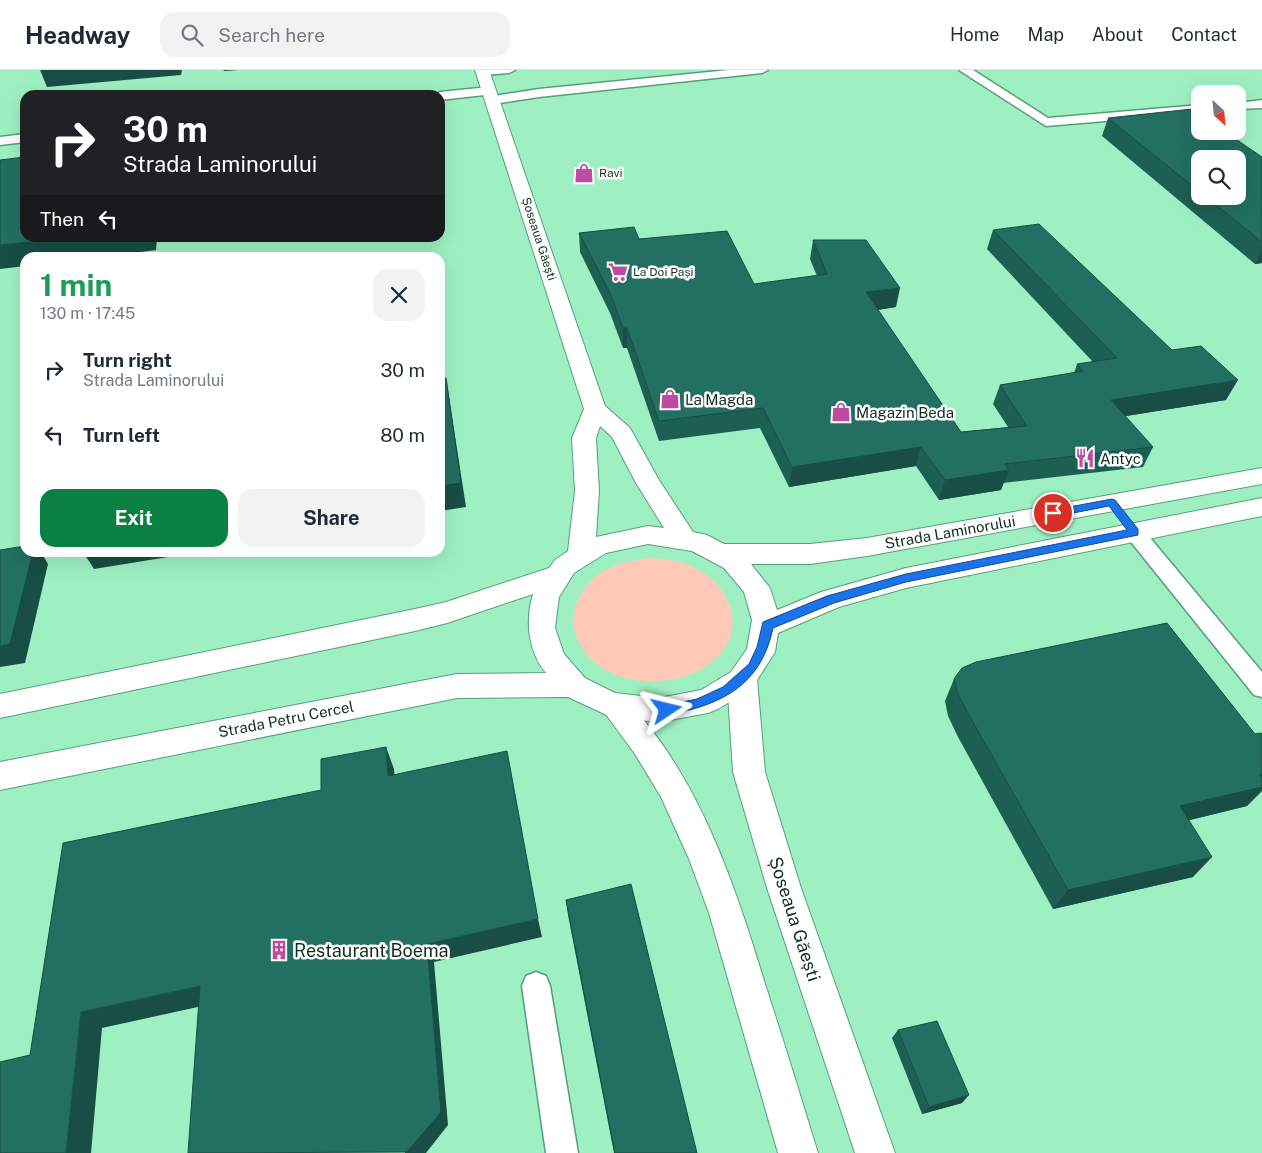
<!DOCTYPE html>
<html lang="en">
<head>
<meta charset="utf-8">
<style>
  body { margin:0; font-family:"Public Sans",sans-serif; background:#f2f2f3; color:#1f2937; height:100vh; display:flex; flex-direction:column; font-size:19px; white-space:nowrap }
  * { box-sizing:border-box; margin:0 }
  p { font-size:16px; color:#747a83 }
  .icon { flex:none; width:28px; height:28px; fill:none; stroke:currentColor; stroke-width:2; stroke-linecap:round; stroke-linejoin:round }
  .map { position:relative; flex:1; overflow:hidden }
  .sheet { position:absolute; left:20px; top:182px; width:425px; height:305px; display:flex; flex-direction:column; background:#fff; border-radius:15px; box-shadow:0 5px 20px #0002 }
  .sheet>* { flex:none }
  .top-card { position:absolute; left:20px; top:20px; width:425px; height:152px; border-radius:15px; box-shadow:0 5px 20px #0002; background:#202124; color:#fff; overflow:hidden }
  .needle { width:32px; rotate:153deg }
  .controls { position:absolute; left:1191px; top:15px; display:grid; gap:10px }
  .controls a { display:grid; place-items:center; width:55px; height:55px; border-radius:10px; background:#fff; box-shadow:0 5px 20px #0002; font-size:25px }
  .pin { position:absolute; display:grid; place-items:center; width:42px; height:42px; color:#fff; margin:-21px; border:2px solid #fff; border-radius:50%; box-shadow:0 1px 5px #0007 }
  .me { position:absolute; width:55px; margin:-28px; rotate:80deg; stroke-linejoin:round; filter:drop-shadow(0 0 4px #0008) }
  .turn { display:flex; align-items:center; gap:18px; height:105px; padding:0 20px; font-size:22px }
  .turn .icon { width:65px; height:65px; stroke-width:2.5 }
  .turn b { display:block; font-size:35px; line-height:42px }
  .then { display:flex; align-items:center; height:48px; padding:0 20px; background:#0003; gap:10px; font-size:19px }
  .round { display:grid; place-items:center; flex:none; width:52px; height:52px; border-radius:15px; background:#f2f2f3 }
  .head { display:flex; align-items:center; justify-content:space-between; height:85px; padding:0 20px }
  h1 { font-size:30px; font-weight:700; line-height:38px; color:#1e9e55 }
  .button { display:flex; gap:10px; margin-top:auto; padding:10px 20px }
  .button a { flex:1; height:58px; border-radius:15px; background:#0b8043; color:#fff; font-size:20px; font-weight:700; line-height:58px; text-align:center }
  .button a+a { background:#f2f2f3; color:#1f2937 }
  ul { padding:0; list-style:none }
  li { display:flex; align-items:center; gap:15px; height:65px; padding:0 20px }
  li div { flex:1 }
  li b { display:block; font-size:19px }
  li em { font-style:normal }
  header { display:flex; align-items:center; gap:30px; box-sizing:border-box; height:70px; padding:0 25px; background:#fff; border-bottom:1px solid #e0e1e3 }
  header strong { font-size:24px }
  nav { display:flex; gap:28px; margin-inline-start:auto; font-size:18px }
  .search { width:350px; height:45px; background:#f2f2f3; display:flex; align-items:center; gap:12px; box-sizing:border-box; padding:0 18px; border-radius:15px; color:#747a83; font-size:19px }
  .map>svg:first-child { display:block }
</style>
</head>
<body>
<header>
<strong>Headway</strong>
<div class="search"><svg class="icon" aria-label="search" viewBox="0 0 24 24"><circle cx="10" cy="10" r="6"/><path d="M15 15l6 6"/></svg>Search here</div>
<nav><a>Home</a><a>Map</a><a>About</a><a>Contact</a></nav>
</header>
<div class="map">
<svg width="1262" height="1083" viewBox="0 0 1262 1083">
  <rect width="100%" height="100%" fill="#b2fed2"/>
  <!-- built -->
  <path fill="#9ef0c2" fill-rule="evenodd" d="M0,0h1262v1083h-1262zM1200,24h38v37h-38zM25,25h415v143h-415zM1200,89h38v37h-38zM25,188h415v294h-415z"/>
  <!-- green -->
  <path fill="#ffc9b8" d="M648,488c16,1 33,2 47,10 40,21 54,68 13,97 -33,23 -89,23 -119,-8 -26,-28 -17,-68 15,-86 14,-8 28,-10 44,-13z"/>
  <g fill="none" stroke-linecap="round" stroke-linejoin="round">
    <defs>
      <path id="service" d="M479,0h36l-6,3 -26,2 -4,-1z
        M729,0h39l-6,3 -223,24 -46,7 -6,-4 6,-4 46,-7z
        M959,0h14l75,48 152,-13v8l-154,13z
        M489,17l4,1v6l-53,6v-5h-5l5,-3z
        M1262,30v8l-24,1v-6z
        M25,64v8l-25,3v-8z
        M1134,455l7,2 121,145v25l-8,-2 -127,-158 -3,-5 3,-5z
        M536,902l10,4 4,10 28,167h-32l-24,-167 4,-10z"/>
      <path id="secondary" d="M742,597l10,4 5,8 8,93 36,116 94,265h-40l-88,-265 -34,-116 -6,-93 5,-8z
        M614,623c15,5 22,18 32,30 60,73 93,175 120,264 18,55 35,111 52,166h-40l-69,-240 -20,-54 -28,-62 -26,-43 -36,-49 5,-9z"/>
      <path id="primary" d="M475,0h14l116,336 25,22 29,52 34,52 14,3 17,9h86l57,-6 395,-70v16l-395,72 -57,8h-59l19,24 7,22 44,-18 85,-24 356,-70v18l-356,72 -67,19 -61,26 -3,19 -23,36 -34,21 -10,4 -49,9 -48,-5 -43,-20 -111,1 -457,92v-28l457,-88 89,-1c-18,-21 -21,-53 -13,-79l-86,29 -32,8 -415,87v-24l415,-85 31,-7 103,-34 6,-8 13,-9 7,-60 -3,-53 12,-29zM600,356l12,11 24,46 28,45 -16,-2 -52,11 3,-46 -3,-53zM648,474l44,7 32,17 20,24 8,28 -5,29 -16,23 -30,18 -42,8 -44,-5 -30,-15 -21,-24 -9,-26 4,-31 15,-24 32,-20z"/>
    </defs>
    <!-- service casing -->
    <use href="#service" stroke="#569f78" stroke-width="3"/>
    <!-- secondary casing -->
    <use href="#secondary" stroke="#569f78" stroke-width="2"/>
    <!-- primary casing -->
    <use href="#primary" stroke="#569f78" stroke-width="2"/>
    <!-- service -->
    <use href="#service" fill="#fff" fill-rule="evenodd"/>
    <!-- secondary -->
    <use href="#secondary" fill="#fff" fill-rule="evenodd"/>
    <!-- primary -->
    <use href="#primary" fill="#fff" fill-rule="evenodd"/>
  </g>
  <!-- wall -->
  <path fill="#1e5f54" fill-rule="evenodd" d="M1108,48l154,39v106l-7,1 -153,-128zM1200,89l38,37h-38z
    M993,160l179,120 54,50 -101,16 28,31 -10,20 -140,16 -2,7 -62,10 -23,-34 -127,21 -29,-59 -101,13 -32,-93h-4l-13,-35 -30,-61 -1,-19 60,6 115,45 63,-8 -7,-17 3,-19 83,67 -18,3 83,122 47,-5 -15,-23 7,-19 74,-12 3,-9 16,-2 -106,-113z
    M954,609l293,127 -58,14 4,57 -140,32 -95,-172 -10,-21 -3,-15z
    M566,830l131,253h-83l-46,-238z
    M898,960l64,73 -40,11 -30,-76z"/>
  <!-- shaded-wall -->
  <path fill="#184e45" d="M40,0h142l-1,5 -134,12z
    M223,0h16l-15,1z
    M62,168h95l-1,12 -60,8h-71v8l-25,3v-24z
    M1262,181v12l-7,1z
    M900,218l-4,19 -34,5 4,-20z
    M623,258h4v20h-4z
    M446,308l20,129 -26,4v-25z
    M1238,310l-12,20 -124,20 9,-20z
    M921,377l-5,19 -127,21 3,-20z
    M1009,400l-8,20 -62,10 6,-20z
    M33,482h8l7,12 -23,99 -25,4v-21z
    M83,482h116l-105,17z
    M386,677l8,22 2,28 -8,-21z
    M1262,704v17l-15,15 -85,21 18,-21z
    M1212,787l-19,20 -140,32 15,-19z
    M538,849l4,18 -108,25 14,163 -22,28h-21l22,-209z
    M200,916l16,17 -114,25 -11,125h-25l15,-141z
    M969,1025l-7,8 -40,11 7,-7z"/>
  <!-- building -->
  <path fill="#236f62" stroke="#184e45" d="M1192,39l8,5v17h24l38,26v85l-57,-46h33v-37h-38v33l-92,-74z
    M25,87v81h37l-62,7v-85z
    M1039,154l133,126 29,-4 37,34 -127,20 42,47 -148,17 4,6 -64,10 -24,-33 -129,20 -29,-59 -104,13 -32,-93h-4l-13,-35 -31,-60 55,-6 5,12 88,-8 27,53 73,-10 -14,-34h53l34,48 -34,4 95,140 66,-6 -27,-41 83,-14 -6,-7 40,-6 -124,-128z
    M440,308h6l15,105 -21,3z
    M25,476v6h8l-23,92 -10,2v-96z
    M1167,553l88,111 6,-1 1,1v40l-3,1 3,3v9l-82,19 32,51 -144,33 -99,-175 -11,-21 -4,-15 8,-11 14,-6z
    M386,677l2,29 119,-25 31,168 -111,25 14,168 -34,40 -219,1 12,-167 -119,26 -15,141h-66v-91l30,-7 33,-212 258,-53v-31z
    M631,814l66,269h-82l-49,-253z
    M937,951l32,74 -40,12 -31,-77z"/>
  <!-- route -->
  <path fill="#1a73e8" stroke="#114b97" d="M1112,429l3,1 23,29v6l-232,47 -72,21 -61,25c-12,58 -52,77 -106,87l-6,-5 2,-4 34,-7 26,-12 26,-23 8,-17 6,-25 64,-26 79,-22 221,-44 -18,-24 -56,11 -5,-4 5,-3z"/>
  <!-- icons -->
  <defs>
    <symbol id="shop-bare" viewBox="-9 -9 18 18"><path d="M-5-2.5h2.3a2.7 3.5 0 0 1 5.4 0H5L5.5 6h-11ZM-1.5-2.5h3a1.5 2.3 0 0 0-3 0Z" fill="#bf4aa2" stroke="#fff" stroke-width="2.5" paint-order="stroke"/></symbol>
    <symbol id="supermarket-bare" viewBox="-9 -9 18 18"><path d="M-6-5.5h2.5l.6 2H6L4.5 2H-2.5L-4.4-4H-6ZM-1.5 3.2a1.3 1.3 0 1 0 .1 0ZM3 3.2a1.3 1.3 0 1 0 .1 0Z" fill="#bf4aa2" stroke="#fff" stroke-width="2.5" paint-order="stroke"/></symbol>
    <symbol id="restaurant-bare" viewBox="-9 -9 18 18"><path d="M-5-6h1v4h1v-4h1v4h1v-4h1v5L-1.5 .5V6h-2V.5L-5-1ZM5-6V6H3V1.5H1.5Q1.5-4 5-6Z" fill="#bf4aa2" stroke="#fff" stroke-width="2.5" paint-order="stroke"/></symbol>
    <symbol id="building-bare" viewBox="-9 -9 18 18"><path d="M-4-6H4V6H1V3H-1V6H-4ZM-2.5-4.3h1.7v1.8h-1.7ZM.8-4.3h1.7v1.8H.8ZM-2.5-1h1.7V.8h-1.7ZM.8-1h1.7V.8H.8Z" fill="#bf4aa2" stroke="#fff" stroke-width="2.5" paint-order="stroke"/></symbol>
  </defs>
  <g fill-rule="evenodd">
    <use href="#shop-bare" x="570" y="89" width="28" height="28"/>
    <use href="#supermarket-bare" x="604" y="188" width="28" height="28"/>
    <use href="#shop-bare" x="656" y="315" width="28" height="28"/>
    <use href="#shop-bare" x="827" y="328" width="28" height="28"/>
    <use href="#restaurant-bare" x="1071" y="374" width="28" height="28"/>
    <use href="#building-bare" x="265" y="866" width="28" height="28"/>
  </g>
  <g text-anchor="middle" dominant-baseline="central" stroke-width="5" stroke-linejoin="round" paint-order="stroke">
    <!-- far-poi labels -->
    <g font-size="12" fill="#0f2f1f" stroke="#fff" text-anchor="start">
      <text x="599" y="103">Ravi</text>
      <text x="633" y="202">La Doi Pași</text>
    </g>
    <!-- far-street labels -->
    <g font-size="12" fill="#0f2f1f" stroke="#fff">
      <text transform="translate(539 169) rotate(72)">Șoseaua Găești</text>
    </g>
    <!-- poi labels -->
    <g font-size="15" fill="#0f2f1f" stroke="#fff" text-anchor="start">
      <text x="685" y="329">La Magda</text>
      <text x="856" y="342">Magazin Beda</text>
      <text x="1100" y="388">Antyc</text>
    </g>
    <!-- street labels -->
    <g font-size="15" fill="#0f2f1f" stroke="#fff">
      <text transform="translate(950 462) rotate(-10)">Strada Laminorului</text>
      <text transform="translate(286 649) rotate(-11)">Strada Petru Cercel</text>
    </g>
    <!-- near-street labels -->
    <g font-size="18" fill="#0f2f1f" stroke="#fff">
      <text transform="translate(795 849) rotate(72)">Șoseaua Găești</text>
    </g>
    <!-- near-poi labels -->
    <g font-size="18" fill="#0f2f1f" stroke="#fff" text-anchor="start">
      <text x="294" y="880">Restaurant Boema</text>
    </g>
  </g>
</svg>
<div class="controls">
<a><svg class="needle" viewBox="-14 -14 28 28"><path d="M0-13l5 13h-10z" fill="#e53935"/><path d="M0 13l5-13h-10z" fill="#747a83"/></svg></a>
<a><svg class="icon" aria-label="search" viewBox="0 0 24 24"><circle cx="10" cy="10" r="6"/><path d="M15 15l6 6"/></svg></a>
</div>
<div class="pin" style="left:1053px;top:443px;background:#d93025"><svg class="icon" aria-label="arrive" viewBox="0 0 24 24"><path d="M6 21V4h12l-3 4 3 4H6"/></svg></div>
<svg class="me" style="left:667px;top:640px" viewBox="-20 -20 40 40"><path d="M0-17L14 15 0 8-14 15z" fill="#1a73e8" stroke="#fff" stroke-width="4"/></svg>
<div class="top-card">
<div class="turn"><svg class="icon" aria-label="right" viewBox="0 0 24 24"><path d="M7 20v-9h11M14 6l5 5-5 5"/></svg><div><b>30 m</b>Strada Laminorului</div></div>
<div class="then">Then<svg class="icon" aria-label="left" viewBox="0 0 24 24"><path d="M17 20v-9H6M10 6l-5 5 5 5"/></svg></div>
</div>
<section class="sheet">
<div class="head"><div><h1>1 min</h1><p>130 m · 17:45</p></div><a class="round"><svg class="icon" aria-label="close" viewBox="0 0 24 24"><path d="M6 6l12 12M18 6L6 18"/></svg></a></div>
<ul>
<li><svg class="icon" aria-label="right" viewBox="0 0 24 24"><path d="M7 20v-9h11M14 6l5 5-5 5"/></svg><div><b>Turn right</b><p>Strada Laminorului</p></div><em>30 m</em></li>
<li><svg class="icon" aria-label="left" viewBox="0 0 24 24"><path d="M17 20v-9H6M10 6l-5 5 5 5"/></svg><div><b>Turn left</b></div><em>80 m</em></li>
</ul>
<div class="button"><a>Exit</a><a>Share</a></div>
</section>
</div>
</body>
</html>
